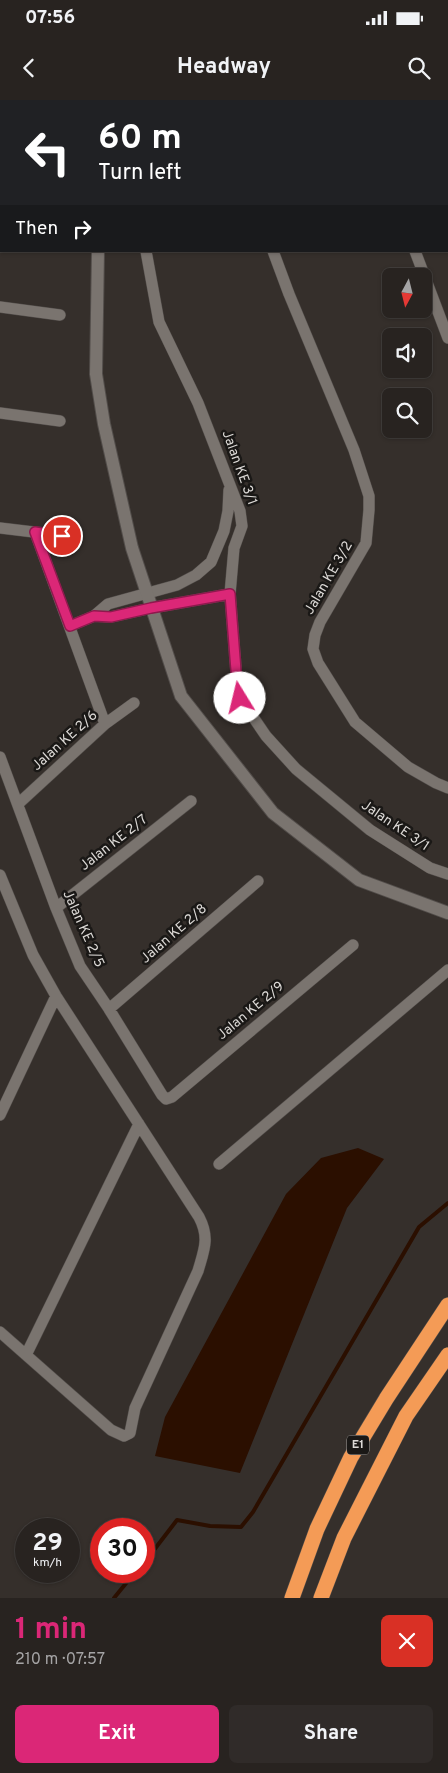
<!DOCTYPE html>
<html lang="en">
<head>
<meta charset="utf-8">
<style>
  body { margin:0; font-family:Overpass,sans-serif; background:#302b29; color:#f1f3f6; height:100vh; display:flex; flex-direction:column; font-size:19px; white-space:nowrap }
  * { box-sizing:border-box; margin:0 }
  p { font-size:16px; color:#a5a4a5 }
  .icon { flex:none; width:28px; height:28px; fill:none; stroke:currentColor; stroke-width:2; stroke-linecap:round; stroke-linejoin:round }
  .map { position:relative; height:1498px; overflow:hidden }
  .sheet { display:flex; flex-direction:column; background:#282320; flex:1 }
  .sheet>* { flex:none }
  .guide { position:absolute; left:0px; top:0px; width:449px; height:152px; box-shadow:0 1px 4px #0004,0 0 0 1px #44403e; background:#202124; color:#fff; overflow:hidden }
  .needle { width:32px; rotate:187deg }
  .buttons { position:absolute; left:382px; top:168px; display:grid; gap:10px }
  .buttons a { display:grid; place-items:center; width:50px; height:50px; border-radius:8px; background:#282320; box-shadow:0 1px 4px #0004,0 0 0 1px #44403e; font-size:25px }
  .speed { position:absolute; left:15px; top:1418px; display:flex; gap:10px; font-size:25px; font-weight:700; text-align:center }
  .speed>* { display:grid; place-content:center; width:65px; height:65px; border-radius:50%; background:#282320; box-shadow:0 1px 4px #0004,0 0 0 1px #44403e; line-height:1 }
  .speed small { font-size:12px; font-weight:400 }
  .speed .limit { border:8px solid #d22; background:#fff; color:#111 }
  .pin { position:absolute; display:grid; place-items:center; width:42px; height:42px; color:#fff; margin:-21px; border:2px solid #fff; border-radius:50%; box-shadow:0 1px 5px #0007 }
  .me { position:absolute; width:55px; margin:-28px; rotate:351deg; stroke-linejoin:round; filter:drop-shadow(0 0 4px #0008) }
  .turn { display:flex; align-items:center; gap:18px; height:105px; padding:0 15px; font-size:22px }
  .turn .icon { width:65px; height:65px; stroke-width:2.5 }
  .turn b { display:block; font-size:35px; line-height:42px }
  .then { display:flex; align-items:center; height:48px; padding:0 15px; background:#0003; gap:10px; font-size:19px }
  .round { display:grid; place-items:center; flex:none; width:52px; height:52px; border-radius:8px; background:#302b29 }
  .headline { display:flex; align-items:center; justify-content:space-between; height:85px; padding:0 15px }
  h1 { font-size:30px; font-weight:700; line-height:38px; color:#db2777 }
  .primary-button { display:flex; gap:10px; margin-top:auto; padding:10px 15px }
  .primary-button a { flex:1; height:58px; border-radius:8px; background:#db2777; color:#fff; font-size:20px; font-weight:700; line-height:58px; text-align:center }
  .primary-button a+a { background:#302b29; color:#f1f3f6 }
  .status { display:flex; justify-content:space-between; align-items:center; height:35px; padding:0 25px; background:#282320; direction:ltr }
  .status svg { height:14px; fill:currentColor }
  header { display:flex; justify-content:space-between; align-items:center; height:65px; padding:0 15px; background:#282320; font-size:22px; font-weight:700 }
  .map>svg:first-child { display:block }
</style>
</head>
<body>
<div class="status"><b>07:56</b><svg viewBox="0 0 49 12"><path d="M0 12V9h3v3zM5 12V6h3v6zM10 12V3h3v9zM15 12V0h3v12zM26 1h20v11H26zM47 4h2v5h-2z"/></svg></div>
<header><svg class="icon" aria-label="back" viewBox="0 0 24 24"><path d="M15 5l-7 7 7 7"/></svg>Headway<svg class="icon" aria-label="search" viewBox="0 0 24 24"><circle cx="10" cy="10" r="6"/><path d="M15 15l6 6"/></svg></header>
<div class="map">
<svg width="448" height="1498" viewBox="0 0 448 1498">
  <rect width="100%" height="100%" fill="#352f2b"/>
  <!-- water -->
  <path fill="#2b0f00" d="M358,1048l26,11 -37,49 -107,265 -85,-17 10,-39 121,-223 35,-36z"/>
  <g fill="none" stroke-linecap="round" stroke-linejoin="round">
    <!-- stream -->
    <path stroke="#2b0f00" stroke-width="4" d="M144,1463l33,-43 33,6 31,1 12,-15 166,-285 29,-24
      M114,1498l22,-27"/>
    <defs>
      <path id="minor" d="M52,0l9,1
        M167,1l1,-1
        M301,1v-1
        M440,1l1,-1
        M0,97h1
        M146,151l13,71 39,81 42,108 2,15 -8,22 -4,46 7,89 3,15 26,38 30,33 74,61 60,38 18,6
        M273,151l16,43 65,156 15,46v14l-3,33 -46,79 -5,13 -2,14 5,14 37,59 53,45 28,16 12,5
        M415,151l33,87
        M0,207l60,8
        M0,313l60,8
        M0,428l75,9
        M35,432l70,192
        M94,516l17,1 40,-9 79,-14
        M70,526l24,-10 14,-12 69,-19 19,-10 15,-13 13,-31 4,-20 1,-21
        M0,657l56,151 24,58 29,43 53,86 4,4 6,-2 181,-152
        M18,704l87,-80 29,-21
        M0,775l33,80 23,41 143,221c11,21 5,33 -1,54l-63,137 -5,25 -6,3 -13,-6 -111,-98
        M56,808l135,-107
        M109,909l149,-128
        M0,1015l56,-119
        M219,1064l229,-194
        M26,1255l113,-231"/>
      <path id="tertiary" d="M123,1v-1
        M98,151l-2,123 8,50 28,124 49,148 92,117 86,67 89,33"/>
      <path id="motorway" d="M292,1498l25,-69 34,-72 35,-58 62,-94
        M321,1498l23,-60 62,-122 42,-61"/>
    </defs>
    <!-- minor casing -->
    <use href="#minor" stroke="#524d4a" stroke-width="12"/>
    <!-- tertiary casing -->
    <use href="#tertiary" stroke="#524d4a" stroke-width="14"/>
    <!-- motorway casing -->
    <use href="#motorway" stroke="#524d4a" stroke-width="16"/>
    <!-- minor -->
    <use href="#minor" stroke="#7a746f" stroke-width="11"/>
    <!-- tertiary -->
    <use href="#tertiary" stroke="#7a746f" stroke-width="12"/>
    <!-- motorway -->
    <use href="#motorway" stroke="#f49b56" stroke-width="15"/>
  </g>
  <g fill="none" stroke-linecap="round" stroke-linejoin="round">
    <defs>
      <path id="route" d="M62,436l-27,-4 35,94 24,-10 17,1 40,-9 79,-14 7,89 3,15"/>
    </defs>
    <!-- route casing -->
    <use href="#route" stroke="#8e194d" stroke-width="12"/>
    <!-- route -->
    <use href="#route" stroke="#db2777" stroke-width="9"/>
  </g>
  <g text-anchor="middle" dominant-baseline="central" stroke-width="5" stroke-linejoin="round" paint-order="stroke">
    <!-- shield labels -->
    <rect fill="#1a1816" stroke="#a29f9c" stroke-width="1" x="347" y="1335.5" width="22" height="19" rx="4"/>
    <g font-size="12" font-weight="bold" fill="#dcd9d6">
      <text x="358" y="1345">E1</text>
    </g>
    <!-- street labels -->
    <g font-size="14" fill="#dcd9d6" stroke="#1a1816">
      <text transform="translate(239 368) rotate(70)">Jalan KE 3/1</text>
      <text transform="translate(329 478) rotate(-60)">Jalan KE 3/2</text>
      <text transform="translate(65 641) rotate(-42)">Jalan KE 2/6</text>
      <text transform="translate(395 726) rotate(34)">Jalan KE 3/1</text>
      <text transform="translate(114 743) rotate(-38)">Jalan KE 2/7</text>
      <text transform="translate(83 829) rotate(66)">Jalan KE 2/5</text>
      <text transform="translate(174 834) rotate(-41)">Jalan KE 2/8</text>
      <text transform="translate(251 911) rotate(-40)">Jalan KE 2/9</text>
    </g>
  </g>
</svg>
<div class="buttons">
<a><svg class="needle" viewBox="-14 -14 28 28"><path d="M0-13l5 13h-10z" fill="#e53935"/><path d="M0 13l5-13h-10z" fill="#a5a4a5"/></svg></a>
<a><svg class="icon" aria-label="sound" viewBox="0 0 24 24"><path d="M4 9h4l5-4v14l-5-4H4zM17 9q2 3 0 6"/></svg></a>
<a><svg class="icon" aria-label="search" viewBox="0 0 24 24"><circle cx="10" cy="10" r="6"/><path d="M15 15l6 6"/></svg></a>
</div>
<div class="speed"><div>29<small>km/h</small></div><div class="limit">30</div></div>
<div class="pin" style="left:62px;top:436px;background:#d93025"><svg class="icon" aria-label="arrive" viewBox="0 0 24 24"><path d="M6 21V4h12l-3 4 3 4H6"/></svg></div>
<svg class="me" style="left:240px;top:598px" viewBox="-20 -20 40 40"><circle r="19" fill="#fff"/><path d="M0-13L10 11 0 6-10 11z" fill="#db2777"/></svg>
<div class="guide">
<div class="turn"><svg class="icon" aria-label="left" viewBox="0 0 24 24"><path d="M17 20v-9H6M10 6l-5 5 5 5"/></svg><div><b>60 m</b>Turn left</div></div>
<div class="then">Then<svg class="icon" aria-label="right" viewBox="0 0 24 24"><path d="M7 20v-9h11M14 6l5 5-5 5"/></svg></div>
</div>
</div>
<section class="sheet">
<div class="headline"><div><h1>1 min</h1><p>210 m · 07:57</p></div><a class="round" style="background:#d93025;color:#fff"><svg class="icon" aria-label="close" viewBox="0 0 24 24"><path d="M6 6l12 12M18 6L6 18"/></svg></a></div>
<div class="primary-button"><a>Exit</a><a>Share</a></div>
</section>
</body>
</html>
